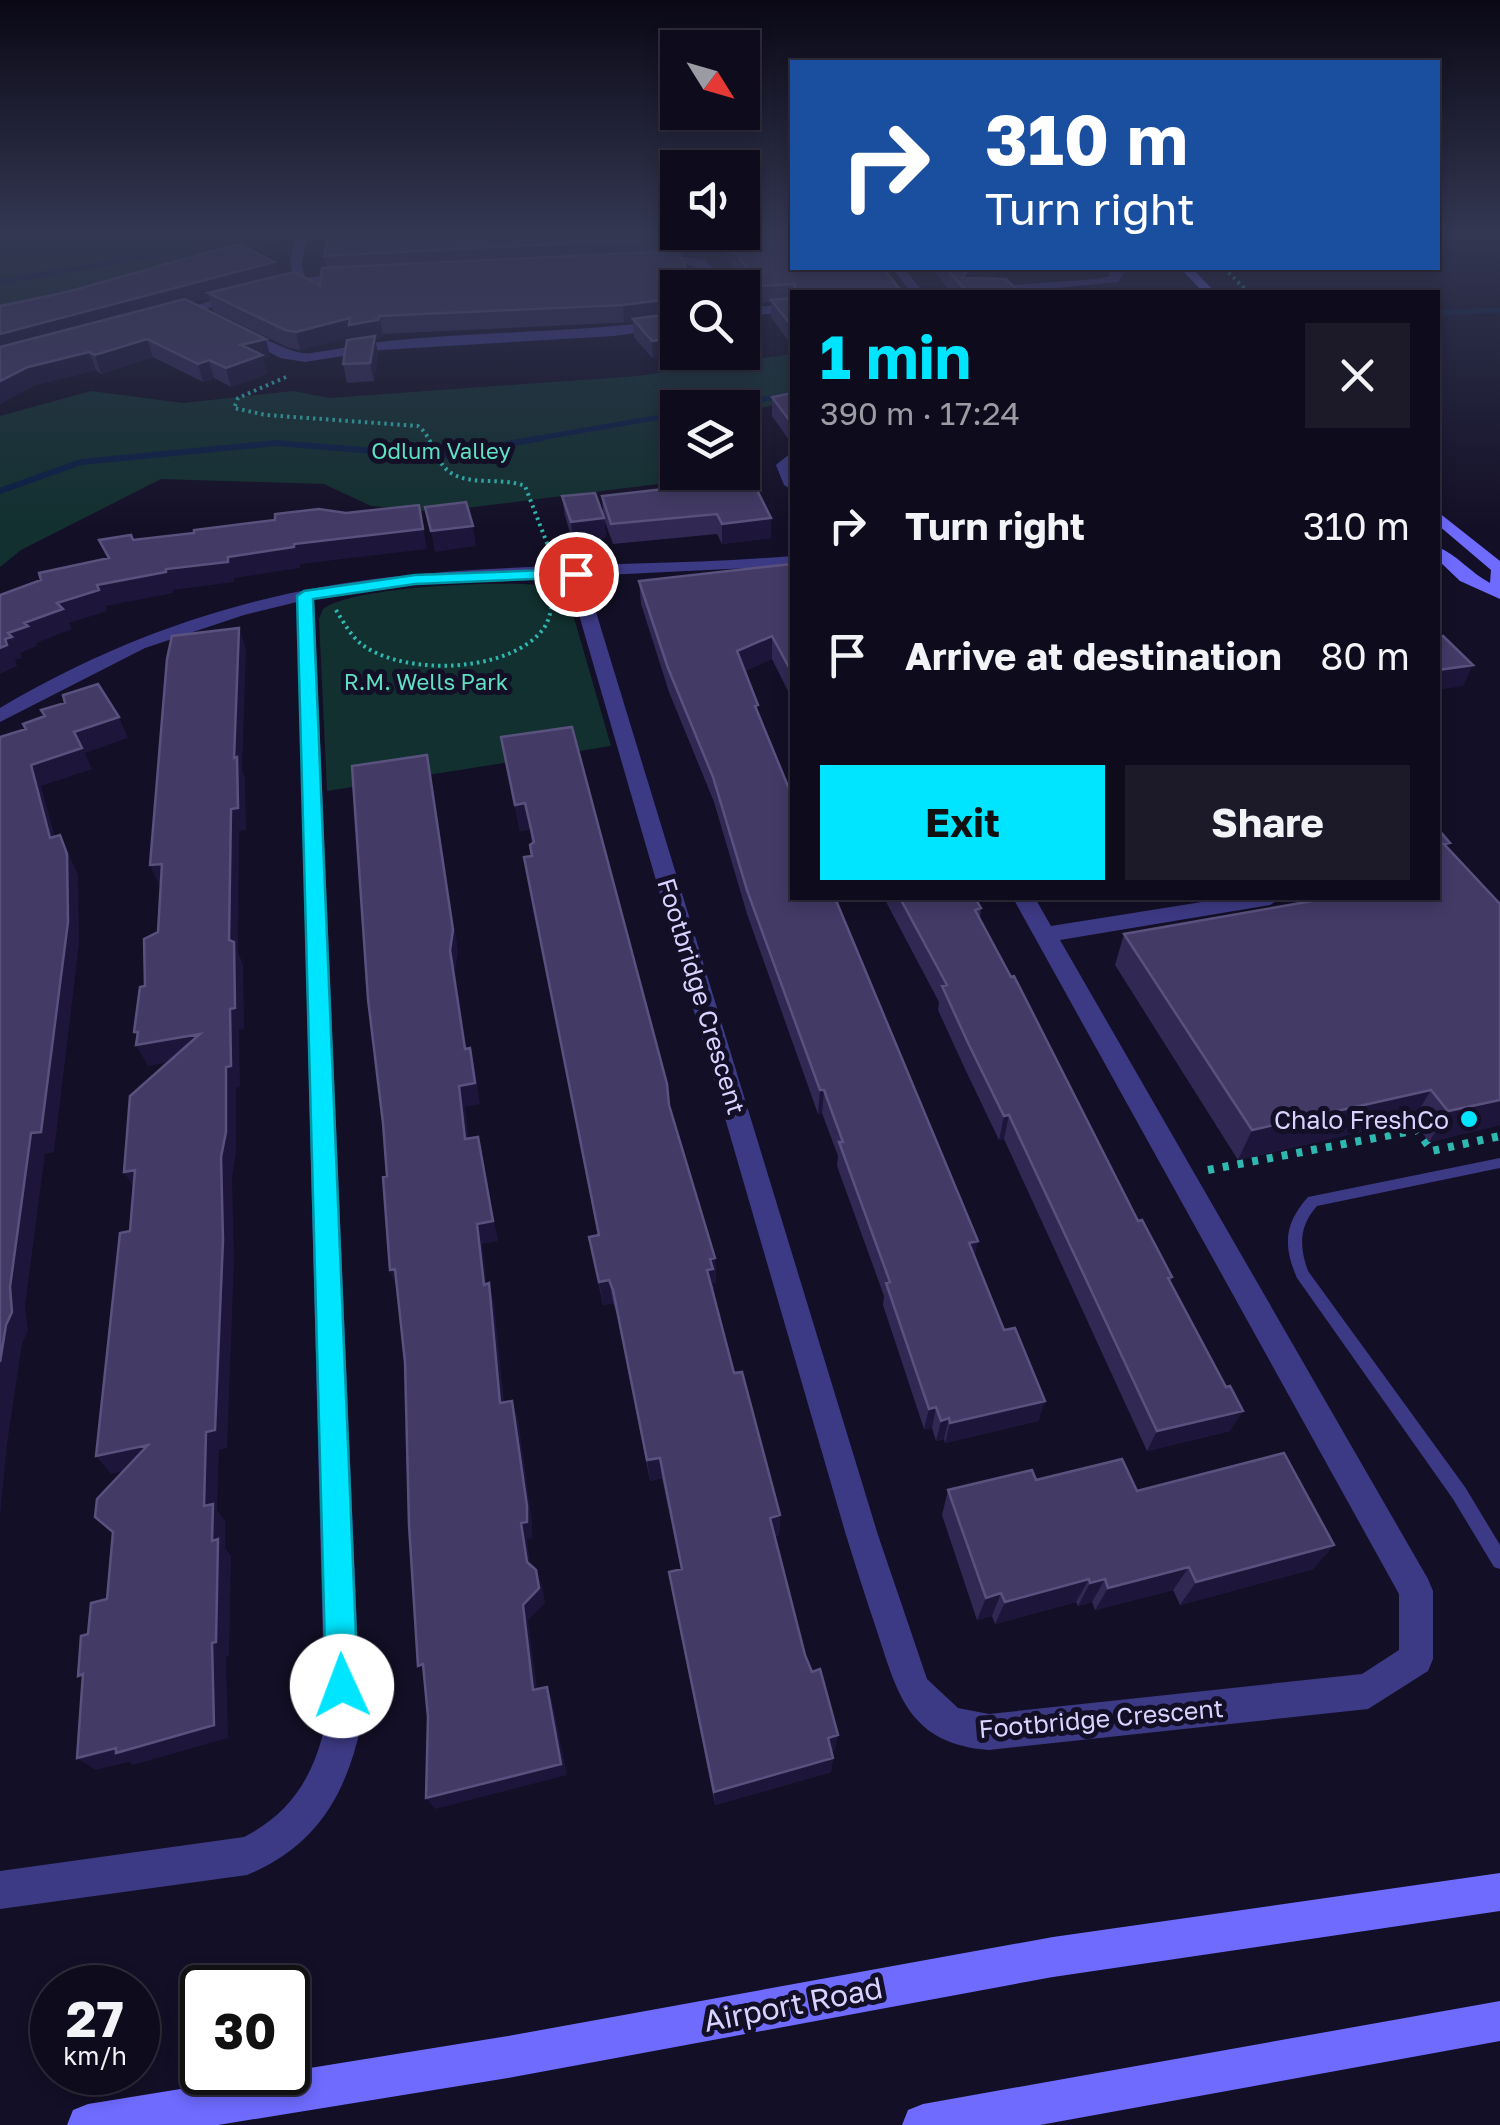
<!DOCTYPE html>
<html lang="en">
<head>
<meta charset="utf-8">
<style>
  body { margin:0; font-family:"Golos Text",sans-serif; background:#1c1929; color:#f1f3f6; height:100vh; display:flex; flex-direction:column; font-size:38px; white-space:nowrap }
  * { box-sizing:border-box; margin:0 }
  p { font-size:32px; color:#9b9ba3 }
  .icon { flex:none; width:55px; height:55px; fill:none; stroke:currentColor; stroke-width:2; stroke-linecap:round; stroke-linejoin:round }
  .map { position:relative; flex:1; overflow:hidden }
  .panel { position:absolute; left:790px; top:290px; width:650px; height:610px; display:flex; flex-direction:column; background:#0e0b1c; border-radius:0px; box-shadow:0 5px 15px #0003,0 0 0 2px #2e2b3b }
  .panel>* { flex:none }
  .guide { position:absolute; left:790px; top:60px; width:650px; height:210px; border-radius:0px; box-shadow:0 5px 15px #0003,0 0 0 2px #2e2b3b; background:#1a4fa0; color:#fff; overflow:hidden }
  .needle { width:65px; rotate:127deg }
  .tools { position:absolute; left:660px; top:30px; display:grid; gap:20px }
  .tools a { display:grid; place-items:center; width:100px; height:100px; border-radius:0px; background:#0e0b1c; box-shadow:0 5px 15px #0003,0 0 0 2px #2e2b3b; font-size:50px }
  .speed { position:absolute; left:30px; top:1965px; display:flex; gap:20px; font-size:50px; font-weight:700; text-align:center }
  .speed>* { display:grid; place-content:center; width:130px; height:130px; border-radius:50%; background:#0e0b1c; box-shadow:0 5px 15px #0003,0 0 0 2px #2e2b3b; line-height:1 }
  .speed small { font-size:25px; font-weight:400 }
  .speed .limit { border:5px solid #111; border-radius:15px; background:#fff; color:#111 }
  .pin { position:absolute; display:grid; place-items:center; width:85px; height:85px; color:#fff; margin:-42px; border:5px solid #fff; border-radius:50%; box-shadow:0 2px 10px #0007 }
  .me { position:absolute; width:110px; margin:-55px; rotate:358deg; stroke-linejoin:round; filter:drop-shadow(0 0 8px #0008) }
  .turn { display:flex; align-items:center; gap:35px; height:210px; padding:0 30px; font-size:45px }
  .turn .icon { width:130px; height:130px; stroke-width:2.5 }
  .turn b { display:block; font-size:70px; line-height:85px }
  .round { display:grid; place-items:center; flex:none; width:105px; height:105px; border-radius:0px; background:#1c1929 }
  .overview { display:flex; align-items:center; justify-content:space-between; height:170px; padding:0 30px }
  h1 { font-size:60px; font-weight:700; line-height:75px; color:#00e5ff }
  .action { display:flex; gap:20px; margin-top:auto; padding:20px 30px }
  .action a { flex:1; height:115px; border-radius:0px; background:#00e5ff; color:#111; font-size:40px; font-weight:700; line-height:115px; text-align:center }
  .action a+a { background:#1c1929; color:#f1f3f6 }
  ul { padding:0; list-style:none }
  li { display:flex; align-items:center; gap:30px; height:130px; padding:0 30px }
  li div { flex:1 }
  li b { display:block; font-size:38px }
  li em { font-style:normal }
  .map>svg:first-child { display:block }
</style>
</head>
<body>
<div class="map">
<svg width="1500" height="2125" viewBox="0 0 1500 2125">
  <rect width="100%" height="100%" fill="#130f26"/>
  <!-- green -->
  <path fill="#12302f" d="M89,232h196l-1,5 -37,15 -247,61v-77z
    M792,354v48l-49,9 -1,-3h-64l-1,29 -11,24 8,21 -240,30 -63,-6 -47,-22 -163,-5 -140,71 -21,17v-151l91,-25 92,12 110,-12 36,7 309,-22z
    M554,586l14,11 43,149 -284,45 -8,-172 4,-10c32,-24 189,-29 231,-23z"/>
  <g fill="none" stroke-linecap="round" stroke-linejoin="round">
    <!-- stream-far1 -->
    <path stroke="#0a1f44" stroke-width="5" d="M0,282l217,-38 16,-12
      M1438,313l62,-3
      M715,408l77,-14
      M528,440l150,-26"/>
    <!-- stream -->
    <path stroke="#0a1f44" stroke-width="6" d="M0,491l81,-29 195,-19 162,13 104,-18"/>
    <!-- path-far1 -->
    <path stroke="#2fb8b0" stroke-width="4" stroke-dasharray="2.5 4" stroke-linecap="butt" d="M1224,268l24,24
      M286,377l-48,21 -4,10 32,7 152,11c16,12 16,36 33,47 21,13 51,4 74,13l25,65
      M336,610c8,13 16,28 28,36 43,30 147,27 180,-18 7,-11 8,-24 10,-37"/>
    <!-- path -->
    <path stroke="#2fb8b0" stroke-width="8" stroke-dasharray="6 9" stroke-linecap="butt" d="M1208,1170l209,-40 15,21 68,-15"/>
    <!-- service -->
    <path fill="#3d3a85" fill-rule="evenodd" d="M1500,1158v10l-183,38c-18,20 -18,40 -9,65l157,216 35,58v24l-6,-2 -41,-68 -156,-221c-14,-33 -13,-54 11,-81z"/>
    <!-- minor -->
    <path fill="#3d3a85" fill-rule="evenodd" d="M297,232h11l-6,30 3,16 49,-7 4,7 -89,12 -100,30 -6,-4 101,-32 30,-4 -4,-18z
      M675,256l30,4 25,28h-12c-20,-28 -38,-26 -69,-23l-6,-4z
      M892,268h12l19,24h-12z
      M1107,268h12l5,5 -6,9 -104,10h-51l6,-4 127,-9 14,-3z
      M792,304v8l-50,4v-8z
      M678,319v8l-64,9 -233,14 -76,12 -25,-4 -46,-25c15,-9 52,23 77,20 23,-3 45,-8 68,-11 99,-11 199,-9 299,-23z
      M792,452v38l-8,-5 -8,-20z
      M792,556v10l-207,10 293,959 49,144 31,29 31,6 373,-40 37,-24v-56l-386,-696h22l16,28 176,-28h54l-11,7 -210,35 368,639 5,12v68l-5,12 -60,38 -379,41c-79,-6 -91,-54 -112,-119 -11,-32 -21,-64 -31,-96l-278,-958c-85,2 -170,6 -254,22l47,1126c-15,71 -46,122 -114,150l-247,34v-38l244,-34c47,-24 70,-61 81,-112l-28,-1123 -53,13 -99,33 -145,74v-14c121,-72 252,-116 391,-131 133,-15 268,-10 401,-21z"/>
    <!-- secondary -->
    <path fill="#6f6bff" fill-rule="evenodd" d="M1180,268h12l23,24h-12z
      M1438,512l62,49v38l-40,-18 -22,-21v-13c18,7 33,26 52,36l1,-13 -53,-45z
      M1500,1873v38l-447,66 -545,101 -290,47h-151l6,-15 15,-6 420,-68 545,-99z
      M1500,2001v40l-460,84h-138l6,-15 15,-6z"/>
  </g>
  <!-- wall -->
  <path fill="#312854" d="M708,232h34l160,60h-110v51h-2l-19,-26v-15l-11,1z
    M671,238l7,50v64l-25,7 -19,-22 -1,-15 -250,12 -1,4 -7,1 3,15 -4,27 -27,2 -4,-19 10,-24 -1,-4 -52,14 -11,-2 -76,-37 -4,-13 -17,4 74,37 4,18 -7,2 4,15 -36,13 -17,-9 -11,4 -50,-25 -52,17 -5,-4 -61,15 -35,19v-98l274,-44 4,14 42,9 7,-17 -3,-12z
    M931,268h63l-1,11 26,13h-68z
    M792,393v51l-20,-28v-19z
    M696,472h46l18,25 11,41 -49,6 -5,-10 -104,10 -9,-25 2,19 -33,4 -8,-26 -3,-20 41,19 -1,-19 99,-11z
    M792,564v135l-20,-40 -27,12 13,43 220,527 -4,15 30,74 41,71 -7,20 -93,22 -1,-4 -8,2 -4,-13 -8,1 -41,-124 1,-9 -47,-130 1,-10 -16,-43 -4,1 -71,-200 -33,-112 -45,-110 -28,-88 -2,-23z
    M501,737l168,368 46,153 1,24 -3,1 1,9 20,81 46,142 -1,20 -4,1 30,119 30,95 -3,1 1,7 -2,14 -116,33 -43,-215 -3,-18 12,-3 -19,-91 -12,3 -33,-167 -4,-11 -10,2 -14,-68 9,-1 -74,-379 8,-1v-13l-2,-14 -10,2z
    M1447,847l53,57v221l-71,17 -16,-22 -175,40 -123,-195 9,-31 314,-36z
    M884,898h91l6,10 -1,11 158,302 34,56 -2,5 60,149 -83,20 -143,-312 -5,1 -34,-71 -27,-59 1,-8z
    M1036,1480l101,11 197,54 -21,24 -133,36 -7,-15 -78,20 -3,-8 -14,4 -2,-4 -81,22 -3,-8 -15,4 -35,-105 6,-25z"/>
  <!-- shaded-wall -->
  <path fill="#1d163a" d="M274,262l5,17 -71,14 1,5 -209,56v-20z
    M969,268h25l-2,15 -30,-5z
    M677,298v17l-44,4v3l-9,1 -1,-18z
    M379,316l4,18 -1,4 -7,1 3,15 -4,27 -4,-18 -17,-20 -1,-7 -52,14 -4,-18 54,-14z
    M791,325h1v18h-2z
    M678,338v14h30l-55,7 -1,-18z
    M147,339l6,18 -52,17 -6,-19z
    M266,339l4,18 -7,2 4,15 -36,13 -5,-19 15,-23z
    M89,352l7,18 -61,15 -35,19v-23l28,-14z
    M209,360l5,18 -11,4 -5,-18z
    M419,505l8,44 -127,15v4l-66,10v4l-61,8v3l-67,13 1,5 -38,12 3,6 -36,14 1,3 -17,7 2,5 -7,2 2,6 -17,8v-26l8,-15 49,-30 40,-18 69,-16 128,-25z
    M604,518l2,20 -33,4 -2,-20z
    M771,518v20l-49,6v-20z
    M473,526l3,20 -41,6 -4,-21z
    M239,628l7,21 -4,121 3,8 1,52 -7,1 -1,122 5,11 1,65 -5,1 1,57 -4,1v65l-4,24 2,83 -7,188 -8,2 -2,60 8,11v27l6,8 -2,100 -3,1 2,81 -95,27 -4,-3 -34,8 -18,-12 135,-115v-102l-8,-35 2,-74 20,-365 5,-258z
    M772,636v23l-35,16v-24z
    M1473,665l-10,21 -25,4v-20z
    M119,717l9,21 -43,15 7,16 -51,17 20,73 -11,-21 -19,-73 43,-33z
    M427,755l4,21 27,175 -3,21 15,98 -5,-21 -15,-99z
    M525,803l5,26 -10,2 -5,-26z
    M60,835l18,40 1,69 -25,208 -9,2 -20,152 3,25 -6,13 -15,100 -7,71v-153z
    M162,864l-2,23 -10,-22z
    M134,1032l66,2 10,21 -62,11 -12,-21 5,-1z
    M470,1048l5,21 5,35 -15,3 6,53 -6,-21 -6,-53z
    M820,1090h4l-2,23 -4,1z
    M1431,1090l-18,30 -175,40 14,-30z
    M1500,1100v25l-71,17 19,-31z
    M1009,1115l-5,24 -5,1 5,-24z
    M478,1137l20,104 -16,3 7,60 -5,-19 -7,-61z
    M135,1170l2,23 -13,-21z
    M978,1241l-5,22 -4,-20z
    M715,1258l1,24 -3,1 1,9 -7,-22 3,-11z
    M395,1269l2,21 -7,-20z
    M609,1280l4,23 -10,2 -4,-23z
    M489,1283l5,20 12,118 -6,-18z
    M512,1401l6,18 14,103v16l-5,1 5,39 -5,-16 -6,-39z
    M1045,1401l-7,20 -93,22 5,-20z
    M936,1407l-4,21 -8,1 5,-20z
    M1243,1411l-13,20 -83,20 10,-20z
    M949,1418l-5,21 -8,2 5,-20z
    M148,1445l14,17 -51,12 -15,-18z
    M660,1458l2,20 -12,3 -3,-21z
    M780,1515l-1,20 -9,3v-20z
    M1334,1545l-21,24 -133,36 16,-23z
    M1189,1567l-16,23 -78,20 13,-22z
    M536,1570l6,16 3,17 -17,17 11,84 -6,-14 -10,-85z
    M1089,1579l-13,23 -81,22 10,-22z
    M1105,1579l-13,23 -14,4 12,-23z
    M1001,1593l-9,23 -15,4 9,-22z
    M547,1687l5,13 15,75 -132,34 -9,-11z
    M838,1735l-3,15 -10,3 3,-15z
    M833,1758l-2,14 -116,33 -1,-13z"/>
  <!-- building -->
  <path fill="#433a66" stroke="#5a527e" stroke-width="2.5" d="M329,232h339l3,6 -347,18z
    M720,232h72v36h91l19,24h-107v-8l-35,2z
    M238,244l36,18 -274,72v-28l67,-14z
    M678,251l17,37h-17v10l-55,7 -244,11 -1,4 -29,5 1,-7 -54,14 -11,-2 -77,-37 86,-21 26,13 2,-17z
    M946,268h31h-8l-7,10 44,1 13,13h-52z
    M792,298v27h-1l-20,-25z
    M185,299l81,40 -25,6 21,10 -36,13 -17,-8 -11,4 -51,-25 -52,16 -6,-3 -61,15 -28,14v-34z
    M678,313v25l-26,3 -19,-22z
    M375,336l-5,27 -27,1 4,-24z
    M792,393v31l-20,-27z
    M742,457l18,33h-3l14,28 -49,6 -5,-10 -106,10 -9,-28 106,-12 -5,-12h39z
    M595,493l9,25 -33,4 -9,-26z
    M466,502l7,24 -42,5 -6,-24z
    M419,505l4,24 -129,15v3l-66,10v5l-62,7v3l-69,13 2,5 -42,13 6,6 -39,14 4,3 -20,7 4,4 -7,2 2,6 -7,3v-53l41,-15 -2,-7 70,-15 -10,-18 32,-5 2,5 61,-7v-3l81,-10v-6l44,-5 27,4z
    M792,564v109l-20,-37 -35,15 21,54 -3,1 37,90v102h43l143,343 -9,2 35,87 11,-2 30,73 -95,22 -1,-5 -8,3 -5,-14 -7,2 -43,-126 4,-1 -51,-140h4l-19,-52h-4l-73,-200 -34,-113 -45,-109 -29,-87z
    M239,628l-5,130 3,-1 1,51 -7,1 -2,131 5,2 1,66 -5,1 1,57 -5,1v65l-5,25 2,83 -8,190 -9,2 -2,74 9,-2 -1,37 6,-2 -2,103 -4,1 2,82 -98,28v-5l-39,10 6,-84 -5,2 3,-40 7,-2 3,-31 16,-4 6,-67 -18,-15 2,-18 51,-54 -52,11 24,-223 10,-2 5,-61 -11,2 6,-76 70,-62 -64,11 2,-13h-4l6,-45 5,-1 -1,-47 14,-7 4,-68 -12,1 17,-206 5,-23z
    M1443,636l30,29 -35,5v-33z
    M98,684l21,33 -45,15 8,16 -51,17 19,73 10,-3 7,19 1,68 -27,210 -10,1 -21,154 2,25 -6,13 -6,37v-625l26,-8 -3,-5 22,-8 -4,-6 24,-7 -2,-8z
    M572,727l95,357 2,21 46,153 -5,1 3,10 -6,1 27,103 8,-1 38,143 -10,3 35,137 7,17 8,-3 18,66 -10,3 5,20 -119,34 -45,-220 13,-3 -22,-111 -13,2 -34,-170 -4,-10 -10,2 -10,-45 10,-2 -75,-378 8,-1 -2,-11 4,-3 -9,-39 -10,2 -14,-68z
    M427,755l26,175 -3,20 15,99 5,-1 5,35 -16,3 6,53 13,-2 15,84 -16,3 7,61 5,-2 11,120 12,-2 15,105v16l-6,1 6,39 9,8 3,18 -16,17 10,85 14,-3 14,77 -135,34 2,-81 -5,-53 -5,2 -9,-141 -4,-163 -10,-93 -5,1 -7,-93 4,-1 -4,-53 -15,-124 -16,-233z
    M1438,829l12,14 -6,1 56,60v196l-52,11 -17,-21 -179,40 -128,-196 205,-36h109z
    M900,898h75l6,10 -6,2 36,67 3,-1 124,245 4,-1 30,57 -4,1 58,109 4,-1 13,25 -86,20 -148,-316 -5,1 -35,-71 -27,-59 5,-1z
    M1284,1453l50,92 -138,37 -7,-15 -81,21 -3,-9 -15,4 -1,-4 -84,23 -4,-9 -15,5 -38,-108 84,-20 4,10 86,-21 15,32z"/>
  <!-- sky -->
  <linearGradient id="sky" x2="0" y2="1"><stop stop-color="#0a0815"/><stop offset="0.44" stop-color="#333752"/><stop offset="1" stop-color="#333752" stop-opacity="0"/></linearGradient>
  <rect width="1500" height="529" fill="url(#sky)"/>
  <!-- route -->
  <path fill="#00e5ff" stroke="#0095a6" stroke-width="2.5" d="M576,569l6,1v7l-167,7 -102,15 45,1087 -5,11 -11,5 -11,-5 -5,-11 -29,-1090 7,-5 111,-16z"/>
  <!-- markers -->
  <circle fill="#00e5ff" stroke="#130f26" stroke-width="4" cx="1469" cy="1119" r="10"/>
  <g text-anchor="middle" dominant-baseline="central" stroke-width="10" stroke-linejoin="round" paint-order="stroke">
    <!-- far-park labels -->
    <g font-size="22" fill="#5fe0c0" stroke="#130f26">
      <text x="441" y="450">Odlum Valley</text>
      <text x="426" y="681">R.M. Wells Park</text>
    </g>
    <!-- street labels -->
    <g font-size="25" fill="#d9d4ff" stroke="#130f26">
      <text transform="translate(702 996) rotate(73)">Footbridge Crescent</text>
      <text transform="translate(1101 1718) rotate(-5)">Footbridge Crescent</text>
    </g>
    <!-- poi labels -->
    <g font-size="25" fill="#d9d4ff" stroke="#130f26" text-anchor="end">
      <text x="1449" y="1119">Chalo FreshCo</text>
    </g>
    <!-- near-street labels -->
    <g font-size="30" fill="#d9d4ff" stroke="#130f26">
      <text transform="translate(793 2004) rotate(-11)">Airport Road</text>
    </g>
  </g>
</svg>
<div class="tools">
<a><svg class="needle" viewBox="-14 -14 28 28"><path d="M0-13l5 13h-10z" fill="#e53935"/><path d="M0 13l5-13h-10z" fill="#9b9ba3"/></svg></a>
<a><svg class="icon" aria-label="sound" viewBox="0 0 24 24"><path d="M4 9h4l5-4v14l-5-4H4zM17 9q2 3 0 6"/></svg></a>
<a><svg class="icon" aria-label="search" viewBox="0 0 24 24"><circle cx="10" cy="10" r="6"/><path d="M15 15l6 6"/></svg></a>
<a><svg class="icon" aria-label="layers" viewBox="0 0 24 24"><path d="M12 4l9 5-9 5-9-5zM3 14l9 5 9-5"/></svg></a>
</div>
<div class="speed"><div>27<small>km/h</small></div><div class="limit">30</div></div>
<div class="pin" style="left:576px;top:574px;background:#d93025"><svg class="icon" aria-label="arrive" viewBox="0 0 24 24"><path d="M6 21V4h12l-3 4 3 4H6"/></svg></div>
<svg class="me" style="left:342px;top:1686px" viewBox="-20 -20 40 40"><circle r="19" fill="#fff"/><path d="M0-13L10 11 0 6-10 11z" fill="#00e5ff"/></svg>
<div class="guide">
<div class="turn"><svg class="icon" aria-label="right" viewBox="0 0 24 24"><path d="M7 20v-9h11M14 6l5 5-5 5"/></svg><div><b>310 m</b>Turn right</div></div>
</div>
<section class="panel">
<div class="overview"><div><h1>1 min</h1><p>390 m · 17:24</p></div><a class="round"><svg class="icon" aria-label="close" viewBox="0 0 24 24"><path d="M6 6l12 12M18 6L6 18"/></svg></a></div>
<ul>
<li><svg class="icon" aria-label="right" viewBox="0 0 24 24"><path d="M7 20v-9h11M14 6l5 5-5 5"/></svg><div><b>Turn right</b></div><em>310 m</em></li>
<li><svg class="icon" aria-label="arrive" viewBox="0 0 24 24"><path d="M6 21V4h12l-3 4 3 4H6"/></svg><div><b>Arrive at destination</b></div><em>80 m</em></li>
</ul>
<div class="action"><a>Exit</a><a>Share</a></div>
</section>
</div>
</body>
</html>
